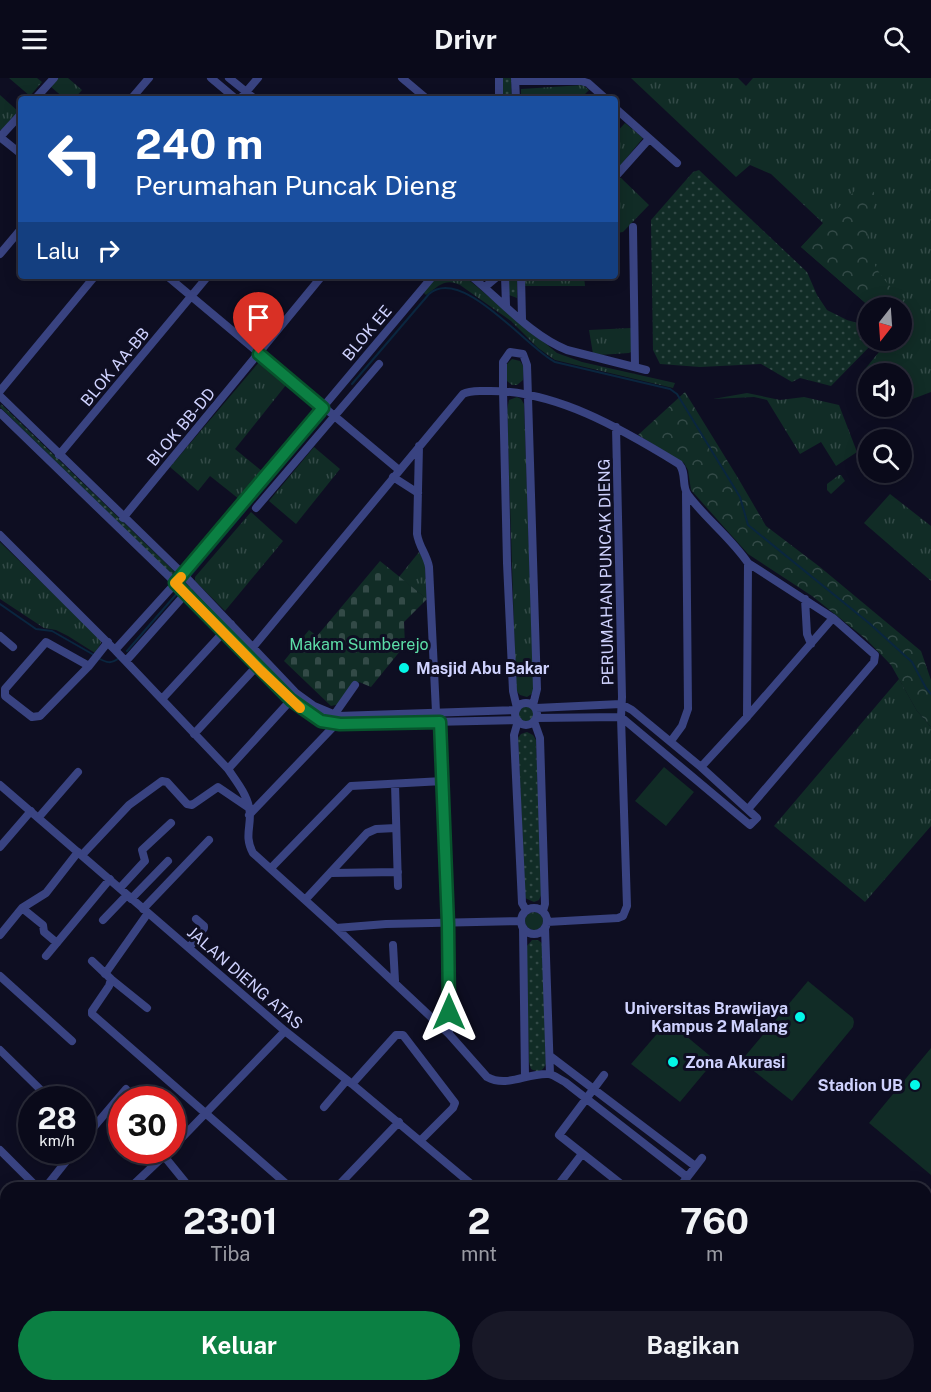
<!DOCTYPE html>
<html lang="id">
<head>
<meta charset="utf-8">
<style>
  body { margin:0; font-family:"Public Sans",sans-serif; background:#181827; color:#f1f3f6; height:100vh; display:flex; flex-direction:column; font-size:22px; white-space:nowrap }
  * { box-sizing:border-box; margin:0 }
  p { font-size:20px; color:#999aa2 }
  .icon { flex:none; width:33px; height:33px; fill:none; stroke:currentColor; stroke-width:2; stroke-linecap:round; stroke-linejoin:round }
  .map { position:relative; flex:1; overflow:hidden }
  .details { position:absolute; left:0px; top:1104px; width:932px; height:210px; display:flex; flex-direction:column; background:#0a0a1a; border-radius:18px 18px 0 0; box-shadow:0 3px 15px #0003,0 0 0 2px #2a2b39 }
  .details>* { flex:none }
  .top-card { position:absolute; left:18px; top:18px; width:600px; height:183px; border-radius:6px; box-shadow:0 3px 15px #0003,0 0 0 2px #2a2b39; background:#1a4fa0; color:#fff; overflow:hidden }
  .needle { width:39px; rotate:197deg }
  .controls { position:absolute; left:858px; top:219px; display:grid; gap:12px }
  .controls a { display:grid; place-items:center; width:54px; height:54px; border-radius:50%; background:#0a0a1a; box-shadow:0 3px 15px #0003,0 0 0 2px #2a2b39; font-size:30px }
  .speed { position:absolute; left:18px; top:1008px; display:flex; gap:12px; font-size:30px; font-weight:700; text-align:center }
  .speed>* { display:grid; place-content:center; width:78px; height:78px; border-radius:50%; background:#0a0a1a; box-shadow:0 3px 15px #0003,0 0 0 2px #2a2b39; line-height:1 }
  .speed small { font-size:15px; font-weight:400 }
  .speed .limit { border:9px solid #d22; background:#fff; color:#111 }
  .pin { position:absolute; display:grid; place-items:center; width:51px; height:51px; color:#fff; margin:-62px -26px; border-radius:50% 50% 50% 0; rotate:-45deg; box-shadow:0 0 6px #0007 }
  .pin .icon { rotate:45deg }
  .me { position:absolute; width:66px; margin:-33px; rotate:0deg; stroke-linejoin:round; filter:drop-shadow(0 0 4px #0008) }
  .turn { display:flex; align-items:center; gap:21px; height:126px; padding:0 18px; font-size:27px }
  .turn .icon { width:78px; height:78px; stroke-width:2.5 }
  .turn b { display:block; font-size:42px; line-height:51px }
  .then { display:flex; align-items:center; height:57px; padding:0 18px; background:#0003; gap:12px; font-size:22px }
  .eta { display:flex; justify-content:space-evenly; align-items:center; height:102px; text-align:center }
  .eta b { font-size:36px; font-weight:700; line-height:42px }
  .action { display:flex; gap:12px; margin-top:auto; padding:12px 18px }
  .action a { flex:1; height:69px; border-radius:36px; background:#0b8043; color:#fff; font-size:24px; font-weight:700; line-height:69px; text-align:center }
  .action a+a { background:#181827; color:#f1f3f6 }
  header { display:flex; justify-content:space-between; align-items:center; height:78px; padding:0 18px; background:#0a0a1a; font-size:27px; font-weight:700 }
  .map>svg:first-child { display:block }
</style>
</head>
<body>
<header><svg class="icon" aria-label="menu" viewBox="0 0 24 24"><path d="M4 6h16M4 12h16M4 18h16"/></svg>Drivr<svg class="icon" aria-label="search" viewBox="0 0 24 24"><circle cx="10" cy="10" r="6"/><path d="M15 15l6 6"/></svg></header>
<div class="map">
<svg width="931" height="1314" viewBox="0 0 931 1314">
  <defs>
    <pattern id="grass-tufts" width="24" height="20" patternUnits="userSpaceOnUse" patternTransform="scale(1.5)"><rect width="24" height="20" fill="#112c26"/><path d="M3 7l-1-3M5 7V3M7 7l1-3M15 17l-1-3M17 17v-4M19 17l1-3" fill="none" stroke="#334a47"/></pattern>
    <pattern id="forest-crowns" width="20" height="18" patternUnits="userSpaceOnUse" patternTransform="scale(1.5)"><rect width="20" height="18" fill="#112c26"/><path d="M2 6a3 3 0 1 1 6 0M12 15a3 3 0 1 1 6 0" fill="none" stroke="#334a47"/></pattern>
    <pattern id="cemetery-stones" width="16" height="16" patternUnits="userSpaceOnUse" patternTransform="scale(1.5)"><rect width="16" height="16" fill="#112c26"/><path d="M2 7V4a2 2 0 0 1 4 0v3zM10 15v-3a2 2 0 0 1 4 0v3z" fill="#334a47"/></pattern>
    <pattern id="garden-dots" width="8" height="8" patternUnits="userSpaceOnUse" patternTransform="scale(1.5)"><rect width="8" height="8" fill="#112c26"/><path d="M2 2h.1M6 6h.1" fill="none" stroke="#334a47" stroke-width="1.8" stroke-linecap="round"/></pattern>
    <pattern id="water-rules" width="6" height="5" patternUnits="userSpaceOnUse" patternTransform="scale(1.5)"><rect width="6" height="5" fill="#0a263f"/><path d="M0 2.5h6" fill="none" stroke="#2d455c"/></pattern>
  </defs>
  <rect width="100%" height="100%" fill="#0e0e22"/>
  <!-- grass -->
  <path fill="url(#grass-tufts)" d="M9,0h28l5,4 -12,14z
    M58,0h10l14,12 -8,9h-9l-15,-13z
    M631,0h107l8,8 7,-8h178v314l-29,11v-29h-34v7l-7,-7 27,-33 14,-1v-32l-32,-1 -69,-60 22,-24 -52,-49 -21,-9 -14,12z
    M583,7l6,5 -9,9h-59v-10z
    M0,17l19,17 -17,18h-2z
    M625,45l18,15 -28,34v-38z
    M618,100h3l28,27 -26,27 -8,1v-52z
    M437,198h27l93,77 25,9 93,21 -2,5 -118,-28 -17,-12 -27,-27 -51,-36c-15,-7 -21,1 -34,10l-3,-3z
    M524,198h60l1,10h-61z
    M631,250l2,23 -4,2 -30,2 -6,-1 -4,-24z
    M512,281l8,2 4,6 -1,13 -6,5h-5l-5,-4v-17z
    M260,283l26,24 -51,64 28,23 -24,27 -29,-23 -12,15 -28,-24z
    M747,315l33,7 24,-3 35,8 18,47 -21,14 -15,-24 -21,12 -33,-54 -13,-3 -41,2z
    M517,319l4,2 3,5 10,285 -1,4 -6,4 -7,-2 -4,-5 -9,-280 2,-10z
    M314,369l26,22 -44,55 -27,-23z
    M839,397h2l4,6 -14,13 -4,-4v-6z
    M890,416l41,32v55l-67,-58z
    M251,434l32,29 -58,70 -30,-30v-4z
    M0,464l100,97 1,4 -6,10 -27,-17 -12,-6 -12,-2 -44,-29z
    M419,474l6,11 2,36 -28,-22z
    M899,601l18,32 14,16v99l-66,76 -91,-76z
    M525 843a9 9 0 1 1 18 0a9 9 0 1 1-18 0Z"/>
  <!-- forest -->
  <path fill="url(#forest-crowns)" d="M864,103l13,15c-3,10 -8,21 -9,32 -4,34 19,59 45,78l-11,6v-4l-32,-1 -69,-60z
    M685,314l53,86 28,48 54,41 101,84 10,29v47l-14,-16 -26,-46 -25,-26 -54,-43 -64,-42 -57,-64 -3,-20 -4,-7 -46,-28z
    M926,1136l5,3v73l-5,7z"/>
  <!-- cemetery -->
  <path fill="url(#cemetery-stones)" d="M380,483l47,38 -23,23 1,23 -34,42 -12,-5 -15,21 -13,3 -47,-45 25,-31 8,6z"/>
  <!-- park -->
  <path fill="#112c26" d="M664,689l30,25 -28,34 -31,-25z
    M808,903l45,37 1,4 -1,5 -61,74 -51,-40z
    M668,943l47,39 -35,42 -49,-38z
    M931,970v127l-62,-52z
    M0,1173l6,2v133h445l7,6h-458z"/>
  <!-- garden -->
  <path fill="url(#garden-dots)" d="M502,0h9l1,21h-9z
    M699,92l108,102 10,23 10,15 20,10 21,6v14l7,1 -44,45 -31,-8 -8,4 -31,-18 -61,3 -40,-3 -7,-14 -2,-130 42,-48z
    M509,198h8v22l-8,-3z
    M1,326l175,169v3h-3l-173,-169z
    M518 636a8 8 0 1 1 16 0a8 8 0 1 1-16 0Z
    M527,654l6,3 3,5 6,153 -3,7 -5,2 -9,-4 -7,-160 3,-4z
    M532,862h6l5,4 3,120c-3,7 -7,9 -15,5l-2,-7 -3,-115z"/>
  <!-- water -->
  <path fill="url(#water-rules)" d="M25,1308h244l2,6h-250z"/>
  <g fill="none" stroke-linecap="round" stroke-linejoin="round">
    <!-- stream -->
    <path stroke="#0a263f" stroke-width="2" d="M352,306l77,-90c33,-29 99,55 126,68l115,27 7,5 63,103 8,28 121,98 43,39 14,26 5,6
      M190,498l135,-160
      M0,526l36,25 16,2 42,24
      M127,573l52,-60
      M98,580c9,5 13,6 21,0"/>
    <!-- minor -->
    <path stroke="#394381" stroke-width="8" d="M211,0l25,21
      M229,0l26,21
      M402,0l25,21
      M499,0v21
      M515,0l1,21
      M515,3h66l7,2 18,16
      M35,21l19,-21
      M131,21l18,-21
      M240,21l18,-21
      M615,30l62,55
      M0,59l21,-23
      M0,59l21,17
      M615,99l34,-38
      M633,149l2,140
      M0,176l21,-25
      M167,198l232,194
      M471,198c31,25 59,59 96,74l79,20
      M505,198l1,29
      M521,198l1,43
      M485,209l13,-11
      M0,313l95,-115
      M0,318l183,178 113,119 18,13 24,10 178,-6
      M0,335l186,180 105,107 30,21 19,3 177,-4
      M419,368l-2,88c2,13 10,21 12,33l7,145
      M59,377l149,-179
      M393,399l25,16
      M256,430l123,-144
      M123,440l199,-242
      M0,457l115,115 113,119c8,12 18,24 21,38 4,17 -6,28 4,46l83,75 50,-4 135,-3
      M805,521l2,35 4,10
      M0,558l13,11
      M254,568l209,-252c7,-4 15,-3 23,-3 68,-2 136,38 193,73 8,9 2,22 9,31 18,24 43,43 60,68l85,55 42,37 -1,7 -125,146
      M115,572l57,-63 261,-311
      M126,583l62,-70
      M89,588l-43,-24 -41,47v7l27,21 8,-1 49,-50 19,-24
      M162,621l69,-75
      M515 636a11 11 0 1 1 22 0a11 11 0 1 1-22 0Z
      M517,630l-4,-17 -6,-128 -4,-173v-28l7,-10 13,2 4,11 10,324 -4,16
      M334,637l21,-30
      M747,639l1,-154
      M536,640l85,-1 129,108 7,-7 -56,-51 -69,-57 -11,-6 -85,4
      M518,643l-4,14 8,168 4,7
      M534,643l6,17 5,166 -2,7
      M440,644l8,202 1,110
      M194,656l62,-67
      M671,663l11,-15 6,-17 -2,-216
      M701,689l46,-50 86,-99
      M228,691l63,-69
      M395,706l3,102
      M0,707l285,246 67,53 124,104
      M249,737l87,-91
      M39,739l39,-45
      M0,769l31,-36
      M82,777l47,-50 33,-24 5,1 20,22 5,1 26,-18 31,21
      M271,790l80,-82 92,-5
      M332,795l66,-1
      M120,810l23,-25 2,-2 -3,-11 29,-27
      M131,821l37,-38
      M305,822l62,-67 9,-4 20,-1
      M521 843a13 13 0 1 1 26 0a13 13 0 1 1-26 0Z
      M22,830l21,17 1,7 13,11
      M143,831l66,-69
      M103,842l24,-25
      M547,844l71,-4 5,-2 4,-10 -6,-189 1,-20 -6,-270
      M336,850l113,106 38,43c20,11 39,-4 61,-3 5,0 11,5 17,8l122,95
      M523,850l2,149
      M545,850l5,146
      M0,857l22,-27 24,-15 32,-41
      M393,867l2,36
      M189,870l15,-20v-2l-8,-7
      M46,878l64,-77
      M92,883l19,18 -2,7 -17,25v3l199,174
      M105,896l43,-61
      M0,898l72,65
      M111,901l36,29
      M0,972l51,50
      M550,978l145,110
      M604,997l-45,60 67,53
      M352,1006l44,-49h7l52,68 -2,5 -33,33
      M324,1029l23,-27
      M82,1063l44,-52
      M172,1070l113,-117
      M0,1072l38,38
      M164,1078l26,32
      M45,1110l30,-38
      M130,1110l40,-38
      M336,1110l63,-66
      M447,1110h6
      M556,1110l26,-34
      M679,1110l23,-30
      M1,1168l5,-10
      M926,1228l5,-8
      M461,1308l6,6
      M484,1308v6
      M539,1308l1,6
      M724,1308l8,6
      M882,1308l6,6
      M556,1314v-6
      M619,1314l1,-6
      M787,1314l4,-6
      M861,1314l5,-6
      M926,1314l5,-7"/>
  </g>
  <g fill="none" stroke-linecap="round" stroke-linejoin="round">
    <defs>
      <path id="route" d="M259,276l64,54 -148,175 116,117 30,21 19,3 100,-2 8,202 1,88"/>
    </defs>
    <!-- route casing -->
    <use href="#route" stroke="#07532c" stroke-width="15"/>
    <!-- route -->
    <use href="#route" stroke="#0b8043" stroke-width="10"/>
    <!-- slow -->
    <path stroke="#f59e0b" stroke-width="10" d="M181,499l-6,6 86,88 39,37"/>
  </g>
  <!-- markers -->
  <g fill="#03f7e7" stroke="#0e0e22" stroke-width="2">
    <circle cx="404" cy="590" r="6"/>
    <circle cx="800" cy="939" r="6"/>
    <circle cx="673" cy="984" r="6"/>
    <circle cx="915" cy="1007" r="6"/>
  </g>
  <g text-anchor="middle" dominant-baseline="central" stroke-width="6" stroke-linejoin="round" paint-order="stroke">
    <!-- street labels -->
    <g font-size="16" fill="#cfd2fe" stroke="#0e0e22">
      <text transform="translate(367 255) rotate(-50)">BLOK EE</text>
      <text transform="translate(115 289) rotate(-50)">BLOK AA-BB</text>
      <text transform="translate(181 349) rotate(-50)">BLOK BB-DD</text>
      <text transform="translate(606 494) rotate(-91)">PERUMAHAN PUNCAK DIENG</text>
      <text transform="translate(245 900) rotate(41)">JALAN DIENG ATAS</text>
    </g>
    <!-- park labels -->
    <g font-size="16" fill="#5cdea8" stroke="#0e0e22">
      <text x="359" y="566">Makam Sumberejo</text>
    </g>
    <!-- poi labels -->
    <g font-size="16" font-weight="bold" fill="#cfd2fe" stroke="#0e0e22" text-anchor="start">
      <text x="416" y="590">Masjid Abu Bakar</text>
      <text x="788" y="930" text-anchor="end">Universitas Brawijaya<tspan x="788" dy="18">Kampus 2 Malang</tspan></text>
      <text x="685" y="984">Zona Akurasi</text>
      <text x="903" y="1007" text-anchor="end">Stadion UB</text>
    </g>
  </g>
</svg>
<div class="controls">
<a><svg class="needle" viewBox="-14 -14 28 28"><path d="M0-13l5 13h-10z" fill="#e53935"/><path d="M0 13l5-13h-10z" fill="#999aa2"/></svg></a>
<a><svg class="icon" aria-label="sound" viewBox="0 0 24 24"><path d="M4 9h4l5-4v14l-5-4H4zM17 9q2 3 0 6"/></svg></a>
<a><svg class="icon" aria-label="search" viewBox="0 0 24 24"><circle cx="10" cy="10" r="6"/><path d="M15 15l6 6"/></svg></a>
</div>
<div class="speed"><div>28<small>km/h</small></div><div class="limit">30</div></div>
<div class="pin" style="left:259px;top:276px;background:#d93025"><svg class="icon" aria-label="arrive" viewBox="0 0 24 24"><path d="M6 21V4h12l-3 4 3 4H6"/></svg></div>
<svg class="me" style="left:449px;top:934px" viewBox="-20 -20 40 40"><path d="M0-17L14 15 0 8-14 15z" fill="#0b8043" stroke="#fff" stroke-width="4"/></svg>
<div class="top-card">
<div class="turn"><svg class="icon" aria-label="left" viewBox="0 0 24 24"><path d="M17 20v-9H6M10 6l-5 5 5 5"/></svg><div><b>240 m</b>Perumahan Puncak Dieng</div></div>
<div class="then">Lalu<svg class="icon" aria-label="right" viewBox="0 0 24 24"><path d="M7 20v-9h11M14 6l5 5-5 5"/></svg></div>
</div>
<section class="details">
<div class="eta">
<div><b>23:01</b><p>Tiba</p></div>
<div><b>2</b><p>mnt</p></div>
<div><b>760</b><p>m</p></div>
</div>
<div class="action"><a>Keluar</a><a>Bagikan</a></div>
</section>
</div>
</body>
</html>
